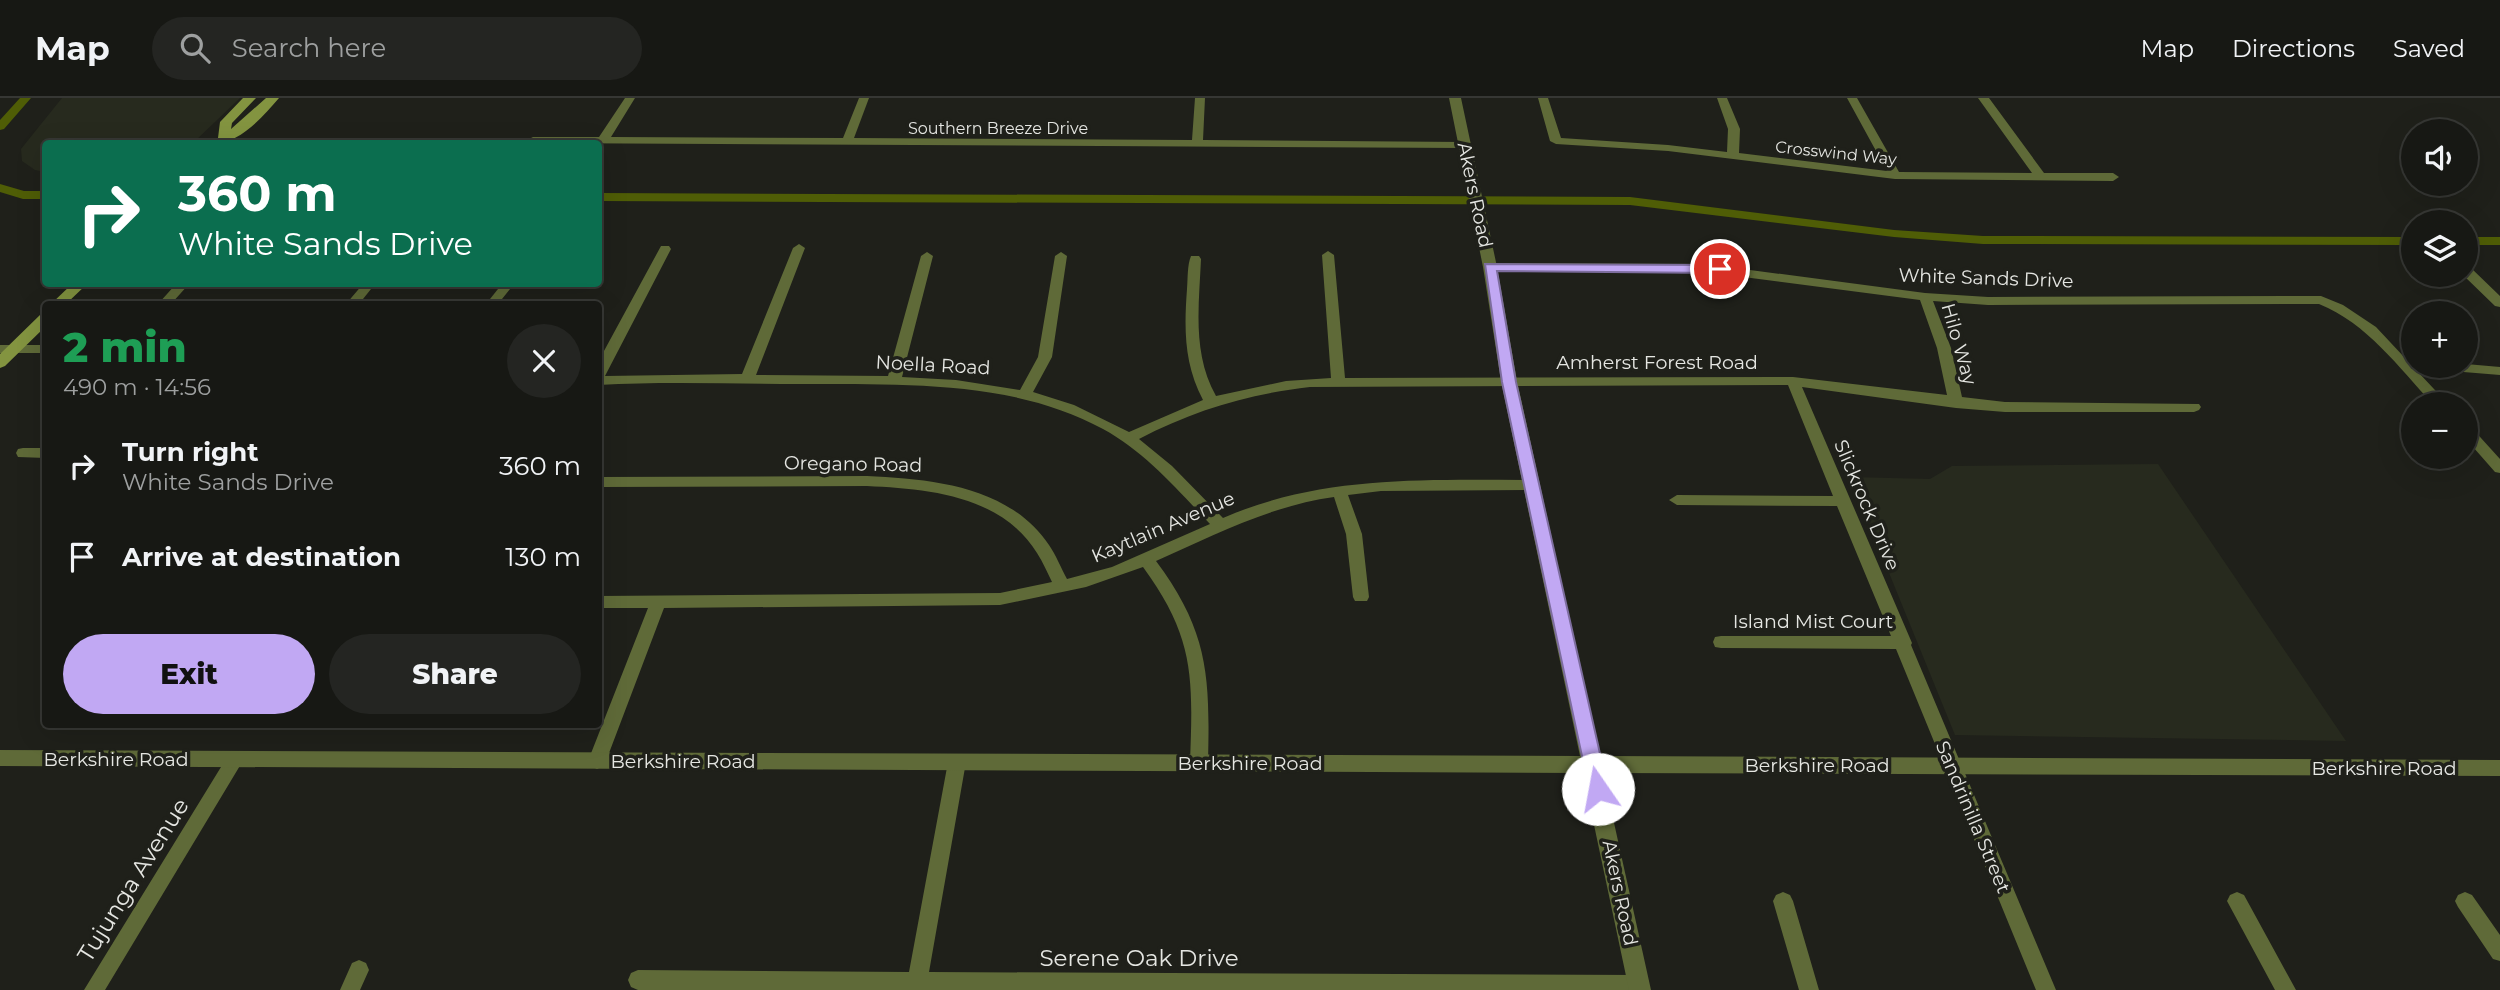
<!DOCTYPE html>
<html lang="en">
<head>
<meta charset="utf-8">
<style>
  body { margin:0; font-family:Montserrat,sans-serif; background:#242522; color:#f1f3f6; height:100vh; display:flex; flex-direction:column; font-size:26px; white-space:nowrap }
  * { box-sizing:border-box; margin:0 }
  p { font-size:23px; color:#9ea0a0 }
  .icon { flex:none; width:38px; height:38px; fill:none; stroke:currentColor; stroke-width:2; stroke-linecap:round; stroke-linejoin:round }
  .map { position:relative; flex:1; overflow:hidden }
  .details { position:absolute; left:42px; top:203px; width:560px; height:427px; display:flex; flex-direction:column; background:#171814; border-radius:7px; box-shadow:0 7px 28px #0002,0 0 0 2px #363734 }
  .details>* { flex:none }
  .guide { position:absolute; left:42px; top:42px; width:560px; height:147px; border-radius:7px; box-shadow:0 7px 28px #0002,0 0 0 2px #363734; background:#0b6e4f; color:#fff; overflow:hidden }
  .controls { position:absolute; left:2401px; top:21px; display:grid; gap:14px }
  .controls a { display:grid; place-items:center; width:77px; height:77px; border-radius:50%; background:#171814; box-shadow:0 7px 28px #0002,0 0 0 2px #363734; font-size:35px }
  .pin { position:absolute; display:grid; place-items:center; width:60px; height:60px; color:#fff; margin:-30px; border:4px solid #fff; border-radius:50%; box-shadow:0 2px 7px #0007 }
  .me { position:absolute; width:77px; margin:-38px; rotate:348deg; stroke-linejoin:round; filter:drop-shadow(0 0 5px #0008) }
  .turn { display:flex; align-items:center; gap:24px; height:147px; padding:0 21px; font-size:32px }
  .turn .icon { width:91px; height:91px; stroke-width:2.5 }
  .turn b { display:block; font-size:49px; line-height:60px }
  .round { display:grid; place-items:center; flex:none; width:74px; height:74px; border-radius:37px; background:#242522 }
  .head { display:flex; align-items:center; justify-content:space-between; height:119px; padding:0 21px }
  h1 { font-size:42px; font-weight:800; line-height:52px; color:#1e9e55 }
  .action { display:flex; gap:14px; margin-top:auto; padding:14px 21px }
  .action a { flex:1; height:80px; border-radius:42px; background:#c1a8f3; color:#111; font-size:28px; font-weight:800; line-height:80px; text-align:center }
  .action a+a { background:#242522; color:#f1f3f6 }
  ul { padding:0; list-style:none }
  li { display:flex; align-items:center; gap:21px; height:91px; padding:0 21px }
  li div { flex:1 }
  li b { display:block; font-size:26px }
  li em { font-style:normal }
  header { display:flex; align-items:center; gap:42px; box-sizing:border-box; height:98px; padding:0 35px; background:#171814; border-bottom:2px solid #363734 }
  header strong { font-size:33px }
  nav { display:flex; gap:38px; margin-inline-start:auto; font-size:24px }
  .search { width:490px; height:63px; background:#242522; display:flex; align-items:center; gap:18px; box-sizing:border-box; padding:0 24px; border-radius:38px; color:#9ea0a0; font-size:26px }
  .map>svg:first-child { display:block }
</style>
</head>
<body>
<header>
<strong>Map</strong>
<div class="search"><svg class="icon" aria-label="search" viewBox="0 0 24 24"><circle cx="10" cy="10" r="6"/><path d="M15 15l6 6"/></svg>Search here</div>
<nav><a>Map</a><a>Directions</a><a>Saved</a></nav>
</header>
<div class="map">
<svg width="2500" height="892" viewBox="0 0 2500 892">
  <rect width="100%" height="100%" fill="#1f201a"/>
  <!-- built -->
  <path fill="#272a1e" d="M62,0h178l-47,45 -147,1 -1,28 -10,-2 -13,-9 -1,-12z
    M2158,366l188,277 -391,-6 -105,-258 80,2 22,-13z"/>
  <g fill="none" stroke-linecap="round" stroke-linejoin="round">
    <!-- canal -->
    <path fill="#4f5d06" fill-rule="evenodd" d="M20,0h11l-27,31 -4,1v-10z
      M0,86l24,7h22v8h-23l-23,-7z
      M598,95l1032,4 264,33 89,6 430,1v8l-430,-1 -89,-7 -264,-32 -1032,-4z
      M2466,139h34v8h-34z"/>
    <!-- minor -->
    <path fill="#5f6a38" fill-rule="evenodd" d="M625,0h10l-24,39 232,1 16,-40h10l-15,40 338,2 3,-42h10l-2,42 261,2 6,3 -6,3 -931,-5 -6,-3 6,-3h66z
      M1538,0h10l13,40 107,7 59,7 1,-23 -11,-31h10l13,31 -1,24 148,18 -40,-73h10l42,74 133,1 -54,-75h11l55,75h69l6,4 -6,4 -218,-2 -227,-28 -112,-7 -6,-3z
      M799,146l6,4 -49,127 132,1 33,-120 6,-4 6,4 -31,121 54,3 64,10 18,-33 17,-101 6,-4 6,4 -15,101 -19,35 41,13 55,27 74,-32c-19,-36 -19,-71 -16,-111 1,-11 0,-23 4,-33h8l2,3c-2,47 -9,94 15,137l70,-15 45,-3 -9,-123 6,-4 6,4 11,123 448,-1 154,18 -10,-47 -17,-48 -215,-28 -215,-1 -6,-4 6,-4 215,1 220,29 63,4 333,-1 22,9 33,22 72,77h-15c-35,-37 -65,-80 -114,-100l-331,1 -55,-4 18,47 11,49 43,5 194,2 2,3 -2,3 -5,2h-189l-49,-4 -154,-21 110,256 -1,2 145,345h-20l-140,-341 -175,-1 -6,-1 -2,-5 2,-5 6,-1h170l-54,-130 -160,-1 -8,-5 8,-5 156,1 -45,-111 -478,2c-61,7 -116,23 -171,52l33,27 51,52c98,-43 203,-38 309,-38l8,5 -8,5 -151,1 -33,4 14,39 7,63 -2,4h-12l-2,-4 -7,-63 -12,-37c-64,9 -120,38 -178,64 53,71 54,116 52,202l-3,5 -6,3 -6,-3 -3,-5c3,-85 5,-125 -47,-196l-57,20 -86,18 -336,3 -58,153 -3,5 -6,3 -6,-3 -3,-5 60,-153h-50v-12l402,-3 52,-11c-5,-10 -9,-20 -15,-29 -36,-58 -109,-64 -170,-67l-269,1v-10l269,-1c65,3 142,10 182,69 7,10 12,23 18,34l45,-12 98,-43c-33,-35 -65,-72 -107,-95 -92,-50 -202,-44 -302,-45 -68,0 -135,-3 -203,1v-23l63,-116h8l2,3 -66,127 137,-2 51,-126z
      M2466,169l5,1 29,28v11l-5,-1 -32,-31h3z
      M176,186h13l-18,20h-13z
      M363,186h12l-16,20h-13z
      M502,186h12l-16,20h-12z
      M0,247h46v8h-46z
      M2466,266l34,3v8l-61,-5 -7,-4z
      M2466,327l5,2 29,32v14l-5,-1 -29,-33z
      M23,350h23v10l-28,-1 -2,-4 2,-4z
      M235,654l6,2 3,5 -3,5 -136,226h-21l145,-236z
      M957,656l6,3 3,5 -37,210 710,3 7,3 3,7 -2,5h-1009l-7,-3 -3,-7 3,-7 7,-3 271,2 39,-210 3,-5z
      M1783,794l7,3 3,6 26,89h-20l-26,-89 3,-6z
      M2237,794l7,3 52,95h-21l-48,-89 3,-6z
      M2465,794l7,3 28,40v26l-7,-2 -35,-52 -3,-6 3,-6z
      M359,862l7,3 3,7 -9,20h-20l12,-27z"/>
    <!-- tertiary -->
    <path fill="#5f6a38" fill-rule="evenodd" d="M1449,0h12l36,169 20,114 83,375 900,4v16l-897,-3 48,217h-22l-46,-217 -1583,-7v-16l1580,6 -79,-375 -18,-114z"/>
    <!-- secondary -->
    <path fill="#839440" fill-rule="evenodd" d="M243,0h13l-24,25 -1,6 35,-31h13c-17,20 -40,46 -67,46l6,-6 2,-16z
      M72,186h15l-21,20h-15z
      M46,215v13l-41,40 -5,2v-14l41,-40z"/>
  </g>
  <!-- route -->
  <path fill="#c1a8f3" stroke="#7d6d9e" stroke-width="2" d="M1485,166l235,1 7,4 -7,4 -223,-2 19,111 92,407 -3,6h-13l-3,-6 -87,-407z"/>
  <g text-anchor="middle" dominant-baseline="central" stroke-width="7" stroke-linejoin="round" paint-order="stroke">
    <!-- far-street labels -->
    <g font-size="16" fill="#e5e6e2" stroke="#1f201a">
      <text x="998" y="30">Southern Breeze Drive</text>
      <text transform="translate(1836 55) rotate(6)">Crosswind Way</text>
    </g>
    <!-- street labels -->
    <g font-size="19" fill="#e5e6e2" stroke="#1f201a">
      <text transform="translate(1475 97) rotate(78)">Akers Road</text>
      <text transform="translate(1986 180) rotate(2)">White Sands Drive</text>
      <text transform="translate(1959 246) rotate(74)">Hilo Way</text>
      <text x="1657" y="264">Amherst Forest Road</text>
      <text transform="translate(933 267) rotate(3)">Noella Road</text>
      <text transform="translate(853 366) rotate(1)">Oregano Road</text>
      <text transform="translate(1867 407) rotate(67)">Slickrock Drive</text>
      <text transform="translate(1163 429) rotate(-23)">Kaytlain Avenue</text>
      <text x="1813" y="523">Island Mist Court</text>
      <text x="116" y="661">Berkshire Road</text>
      <text x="683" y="663">Berkshire Road</text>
      <text x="1250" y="665">Berkshire Road</text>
      <text x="1817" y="667">Berkshire Road</text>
      <text x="2384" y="670">Berkshire Road</text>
      <text transform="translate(1973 719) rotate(67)">Sandrinilla Street</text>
      <text transform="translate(1620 795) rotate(78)">Akers Road</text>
    </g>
    <!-- near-street labels -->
    <g font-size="23" fill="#e5e6e2" stroke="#1f201a">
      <text transform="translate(133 782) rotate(-58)">Tujunga Avenue</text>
      <text x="1139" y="860">Serene Oak Drive</text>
    </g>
  </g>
</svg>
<div class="controls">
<a><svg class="icon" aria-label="sound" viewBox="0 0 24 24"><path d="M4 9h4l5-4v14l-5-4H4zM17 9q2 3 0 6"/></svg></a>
<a><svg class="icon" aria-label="layers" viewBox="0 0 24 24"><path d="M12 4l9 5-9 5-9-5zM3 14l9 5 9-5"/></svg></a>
<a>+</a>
<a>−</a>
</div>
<div class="pin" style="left:1720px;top:171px;background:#d93025"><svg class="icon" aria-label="arrive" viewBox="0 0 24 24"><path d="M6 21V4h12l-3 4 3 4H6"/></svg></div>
<svg class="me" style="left:1598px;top:691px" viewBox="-20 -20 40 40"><circle r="19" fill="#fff"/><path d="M0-13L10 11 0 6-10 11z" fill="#c1a8f3"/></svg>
<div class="guide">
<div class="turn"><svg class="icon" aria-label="right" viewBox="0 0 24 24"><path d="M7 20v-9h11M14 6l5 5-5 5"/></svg><div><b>360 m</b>White Sands Drive</div></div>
</div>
<section class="details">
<div class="head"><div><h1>2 min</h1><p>490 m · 14:56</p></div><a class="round"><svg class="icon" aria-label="close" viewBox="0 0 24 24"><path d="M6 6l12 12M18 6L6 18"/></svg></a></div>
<ul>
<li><svg class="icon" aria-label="right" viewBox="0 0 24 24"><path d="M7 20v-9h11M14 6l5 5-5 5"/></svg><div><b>Turn right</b><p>White Sands Drive</p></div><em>360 m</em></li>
<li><svg class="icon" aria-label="arrive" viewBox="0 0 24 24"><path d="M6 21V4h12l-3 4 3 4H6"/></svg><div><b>Arrive at destination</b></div><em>130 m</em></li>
</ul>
<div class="action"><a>Exit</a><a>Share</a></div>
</section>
</div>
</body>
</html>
